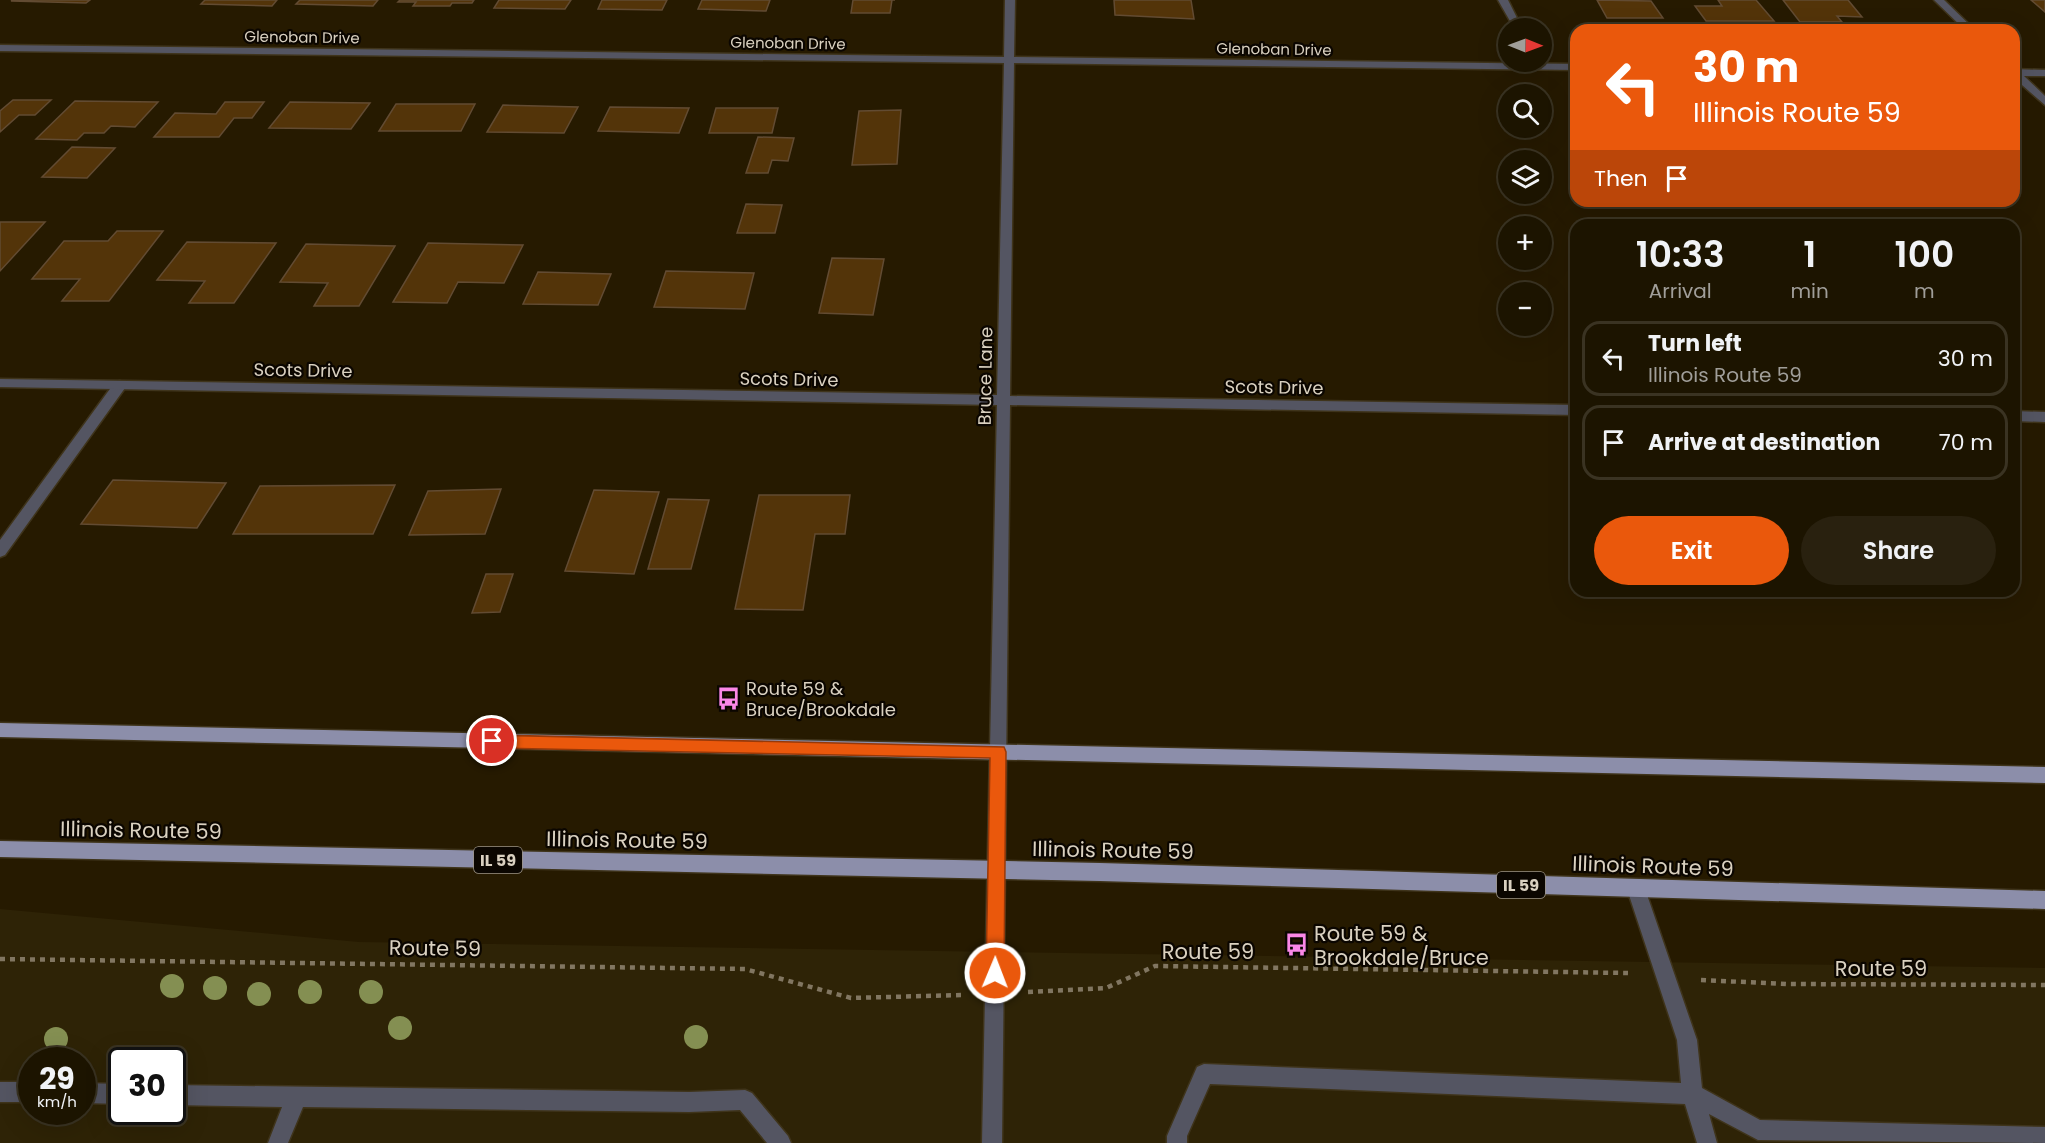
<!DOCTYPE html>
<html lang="en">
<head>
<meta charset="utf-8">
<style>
  body { margin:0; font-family:Poppins,sans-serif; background:#29210f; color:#f1f3f6; height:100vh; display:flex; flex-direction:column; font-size:22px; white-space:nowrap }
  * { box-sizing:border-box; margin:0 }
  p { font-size:20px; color:#a09e99 }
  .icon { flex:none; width:33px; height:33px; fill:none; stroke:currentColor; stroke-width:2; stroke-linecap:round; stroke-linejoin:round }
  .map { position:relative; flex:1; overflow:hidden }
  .panel { position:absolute; left:1570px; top:219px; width:450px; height:378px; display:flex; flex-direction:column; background:#1c1400; border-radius:18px; box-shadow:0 6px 24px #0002,0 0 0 2px #3a3322 }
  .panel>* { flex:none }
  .top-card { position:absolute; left:1570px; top:24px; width:450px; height:183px; border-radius:18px; box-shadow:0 6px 24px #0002,0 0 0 2px #3a3322; background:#ea580c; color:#fff; overflow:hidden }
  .needle { width:39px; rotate:91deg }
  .buttons { position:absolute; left:1498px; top:18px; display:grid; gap:12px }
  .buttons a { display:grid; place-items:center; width:54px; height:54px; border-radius:50%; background:#1c1400; box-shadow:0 6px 24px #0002,0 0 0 2px #3a3322; font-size:30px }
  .speed { position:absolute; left:18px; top:1047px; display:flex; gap:12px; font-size:30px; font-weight:700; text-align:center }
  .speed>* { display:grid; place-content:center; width:78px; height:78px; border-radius:50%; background:#1c1400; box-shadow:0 6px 24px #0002,0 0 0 2px #3a3322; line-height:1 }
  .speed small { font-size:15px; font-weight:400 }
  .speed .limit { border:3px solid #111; border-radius:9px; background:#fff; color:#111 }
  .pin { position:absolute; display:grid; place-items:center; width:51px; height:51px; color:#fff; margin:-26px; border:3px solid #fff; border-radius:50%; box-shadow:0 2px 6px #0007 }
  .me { position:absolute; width:66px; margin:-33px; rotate:1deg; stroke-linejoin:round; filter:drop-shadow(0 0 4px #0008) }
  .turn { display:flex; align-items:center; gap:21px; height:126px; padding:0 24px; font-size:27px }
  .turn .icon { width:78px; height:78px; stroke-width:2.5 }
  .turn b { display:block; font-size:42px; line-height:51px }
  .then { display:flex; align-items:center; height:57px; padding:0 24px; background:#0003; gap:12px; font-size:22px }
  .eta { display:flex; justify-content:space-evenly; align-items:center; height:102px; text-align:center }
  .eta b { font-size:36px; font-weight:600; line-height:42px }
  .cta { display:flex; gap:12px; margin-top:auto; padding:12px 24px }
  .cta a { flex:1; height:69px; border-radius:36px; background:#ea580c; color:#fff; font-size:24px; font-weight:600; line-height:69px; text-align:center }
  .cta a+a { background:#29210f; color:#f1f3f6 }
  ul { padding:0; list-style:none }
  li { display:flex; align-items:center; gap:18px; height:75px; margin:0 12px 9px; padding:0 12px; border:3px solid #3a3322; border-radius:18px }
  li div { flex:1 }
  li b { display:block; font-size:22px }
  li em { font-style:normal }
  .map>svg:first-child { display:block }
</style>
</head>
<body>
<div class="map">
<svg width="2045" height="1143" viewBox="0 0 2045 1143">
  <rect width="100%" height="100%" fill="#261a00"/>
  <!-- built -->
  <path fill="#2e2306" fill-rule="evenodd" d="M0,909l359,33 1686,26v175h-2045zM32,1060h50v52h-50zM122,1060h50v52h-50z"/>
  <!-- building -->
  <path fill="#533409" stroke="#624b32" stroke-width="1.5" d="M13,0h77l-4,3 -75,-2z
    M205,0h72l-5,6 -71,-2z
    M300,0h78l-5,6 -77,-2z
    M400,0h74l-2,3h-20l-2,3h-37l3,-4h-18z
    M499,0h72l-6,9 -71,-1z
    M602,0h65l-5,10 -64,-1z
    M702,0h68l-4,11 -68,-2z
    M853,0h42h-3l-2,13h-39z
    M1114,0h77l3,19 -79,-4z
    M1597,0l54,1 12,17h-56z
    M1718,0h38l18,21h-68l-11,-15h27z
    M1783,0h65l14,17 -25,-1 5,6h-42z
    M2031,0h14v12z
    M13,100h38l-16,15h-16l-19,17v-21z
    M75,101l83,1 -23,25 -24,-1 -7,7h-20l-7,7 -41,-1z
    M225,102h39l-12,16h-18l-15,19h-65l21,-24 41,1z
    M290,102l80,1 -19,26 -82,-1z
    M396,104h79l-14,27h-82z
    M503,105l75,2 -14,26 -77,-1z
    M610,107l79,1 -10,25 -81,-2z
    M716,108h62l-6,25h-63z
    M901,110l-4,54 -45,1 7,-54z
    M758,137l36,1 -6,23 -16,-1 -4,13h-22z
    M72,147l43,1 -28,30 -45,-1z
    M746,204l36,1 -7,28h-38z
    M0,222h45l-45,49z
    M117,231h46l-54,70h-47l18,-22h-48l32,-38h44z
    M187,242l89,1 -42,60h-45l16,-22 -48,-1z
    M428,243l95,2 -19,38 -46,-1 -11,21 -54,-1z
    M306,244l89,2 -36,60h-45l14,-23 -48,-1z
    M832,258l52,1 -11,56 -54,-2z
    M666,271l88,2 -9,36 -91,-2z
    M538,272l73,2 -13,31 -75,-1z
    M113,480l113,3 -29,45 -116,-4z
    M395,485l-22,49h-140l27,-48z
    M501,489l-16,45 -76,1 19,-44z
    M594,490l65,2 -25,82 -69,-3z
    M759,495h91l-5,39h-30l-12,76 -68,-1z
    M668,499l41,1 -18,69h-43z
    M486,574h27l-13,38 -28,1z"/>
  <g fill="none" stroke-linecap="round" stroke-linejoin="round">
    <defs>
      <path id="service" d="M120,381l7,4 -2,3 -120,167 -5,2v-17l115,-158z
        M1636,880l6,3 3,6 52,151 5,48 58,32 285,7v16l-287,-3 -49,-26 8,29h-20l-12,-39 -475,-20 -23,52v7h-20v-7l30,-69 7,-3 477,19 -4,-43 -50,-151 3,-6z
        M0,1082h32v20h-32z
        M82,1083l40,1v20l-40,-1z
        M172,1085l517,7 56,-2 7,3 36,43 3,7h-24l-27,-33 -51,2 -386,-5 -15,36h-20l14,-36 -110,-2z"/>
      <path id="minor" d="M1005,0h10l-1,57 562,7v6l-562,-7 -4,333 566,9v10l-566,-10 -8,738h-20l15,-738 -997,-18v-8l997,16 7,-332 -1004,-12v-6l1004,12z
        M1498,0h10l14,28h-8z
        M1934,0h10l31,30h-10z
        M2014,69l31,1v6h-21l21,20v9l-31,-27z
        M2014,411l31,1v10l-31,-1z"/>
      <path id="primary" d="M0,723l2045,44v16l-2045,-46z
        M0,841l1100,22 945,28v18l-945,-28 -1100,-24z"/>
    </defs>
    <!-- service casing -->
    <use href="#service" stroke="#3f341b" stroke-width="3"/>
    <!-- minor casing -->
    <use href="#minor" stroke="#3f341b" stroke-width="3"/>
    <!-- primary casing -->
    <use href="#primary" stroke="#3f341b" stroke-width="3"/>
    <!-- path -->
    <path stroke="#817661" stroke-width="4.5" stroke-dasharray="5 5" stroke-linecap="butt" d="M0,959l745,10 106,29 110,-3
      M1701,980l86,4 258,1
      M1028,992l78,-4 49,-22 473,7"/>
    <!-- service -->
    <use href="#service" fill="#545562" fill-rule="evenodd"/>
    <!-- minor -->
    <use href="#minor" fill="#545562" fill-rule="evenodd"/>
    <!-- primary -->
    <use href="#primary" fill="#8c8eaa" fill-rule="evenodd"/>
  </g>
  <!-- trees -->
  <g fill="#848f52">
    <circle cx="172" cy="986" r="12"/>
    <circle cx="215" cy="988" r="12"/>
    <circle cx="310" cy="992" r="12"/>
    <circle cx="371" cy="992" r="12"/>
    <circle cx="259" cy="994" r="12"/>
    <circle cx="400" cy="1028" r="12"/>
    <circle cx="696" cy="1037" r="12"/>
    <circle cx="56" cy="1039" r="12"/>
  </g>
  <!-- route -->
  <path fill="#ea580c" stroke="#983908" stroke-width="1.5" d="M492,735l512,12 2,5 -2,221 -3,6 -6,2 -6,-2 -3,-6 4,-215 -498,-10 -8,-7z"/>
  <!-- icons -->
  <defs>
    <symbol id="bus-bare" viewBox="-9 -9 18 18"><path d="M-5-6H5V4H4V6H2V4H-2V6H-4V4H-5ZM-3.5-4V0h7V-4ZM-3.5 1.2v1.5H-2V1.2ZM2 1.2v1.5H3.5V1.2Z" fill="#fa87e7" stroke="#0b0600" stroke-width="2.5" paint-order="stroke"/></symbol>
  </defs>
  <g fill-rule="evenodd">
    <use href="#bus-bare" x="712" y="682" width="33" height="33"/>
    <use href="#bus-bare" x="1280" y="928" width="33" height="33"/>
  </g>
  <g text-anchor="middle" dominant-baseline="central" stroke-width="4.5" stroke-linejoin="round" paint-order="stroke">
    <!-- far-street labels -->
    <g font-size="15" fill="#dad1c0" stroke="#0b0600">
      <text transform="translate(302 37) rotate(1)">Glenoban Drive</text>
      <text transform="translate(788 43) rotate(1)">Glenoban Drive</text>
      <text transform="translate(1274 49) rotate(1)">Glenoban Drive</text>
    </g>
    <!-- shield labels -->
    <g fill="#0b0600" stroke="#9c9486" stroke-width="1.5">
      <rect x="474" y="847" width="48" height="26" rx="4.5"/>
      <rect x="1497" y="872" width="48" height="26" rx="4.5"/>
    </g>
    <g font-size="16" font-weight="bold" fill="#dad1c0">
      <text x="498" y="860">IL 59</text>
      <text x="1521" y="885">IL 59</text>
    </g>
    <!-- street labels -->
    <g font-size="18" fill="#dad1c0" stroke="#0b0600">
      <text transform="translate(303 370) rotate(1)">Scots Drive</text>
      <text transform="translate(985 376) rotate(-89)">Bruce Lane</text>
      <text transform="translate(789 379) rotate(1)">Scots Drive</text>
      <text transform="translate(1274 387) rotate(1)">Scots Drive</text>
    </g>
    <!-- poi labels -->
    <g font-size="18" fill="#dad1c0" stroke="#0b0600" text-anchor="start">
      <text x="746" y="688">Route 59 &amp;<tspan x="746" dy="21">Bruce/Brookdale</tspan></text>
    </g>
    <!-- near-street labels -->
    <g font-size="21" fill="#dad1c0" stroke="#0b0600">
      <text transform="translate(141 830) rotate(1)">Illinois Route 59</text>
      <text transform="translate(627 840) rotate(1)">Illinois Route 59</text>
      <text transform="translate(1113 850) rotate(1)">Illinois Route 59</text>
      <text transform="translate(1653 866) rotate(2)">Illinois Route 59</text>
      <text transform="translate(435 948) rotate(1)">Route 59</text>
      <text x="1208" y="951">Route 59</text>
      <text x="1881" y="968">Route 59</text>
    </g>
    <!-- near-poi labels -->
    <g font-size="21" fill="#dad1c0" stroke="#0b0600" text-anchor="start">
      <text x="1314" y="933">Route 59 &amp;<tspan x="1314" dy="24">Brookdale/Bruce</tspan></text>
    </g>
  </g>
</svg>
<div class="buttons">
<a><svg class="needle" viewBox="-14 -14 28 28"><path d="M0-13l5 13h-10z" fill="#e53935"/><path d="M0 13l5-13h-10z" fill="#a09e99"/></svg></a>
<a><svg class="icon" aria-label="search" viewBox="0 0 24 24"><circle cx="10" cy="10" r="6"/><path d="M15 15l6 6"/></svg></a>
<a><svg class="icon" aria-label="layers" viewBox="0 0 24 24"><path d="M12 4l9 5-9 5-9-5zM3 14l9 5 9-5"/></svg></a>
<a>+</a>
<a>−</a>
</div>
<div class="speed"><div>29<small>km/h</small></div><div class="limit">30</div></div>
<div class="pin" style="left:492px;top:741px;background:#d93025"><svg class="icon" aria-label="arrive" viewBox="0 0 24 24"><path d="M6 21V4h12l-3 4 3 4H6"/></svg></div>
<svg class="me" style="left:995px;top:973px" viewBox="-20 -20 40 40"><circle r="17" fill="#ea580c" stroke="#fff" stroke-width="3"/><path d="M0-11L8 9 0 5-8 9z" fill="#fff"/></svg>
<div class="top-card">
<div class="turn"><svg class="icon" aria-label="left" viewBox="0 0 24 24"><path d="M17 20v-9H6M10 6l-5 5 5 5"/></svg><div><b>30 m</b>Illinois Route 59</div></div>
<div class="then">Then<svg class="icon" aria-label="arrive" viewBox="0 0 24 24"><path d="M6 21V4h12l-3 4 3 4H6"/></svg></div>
</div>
<section class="panel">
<div class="eta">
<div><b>10:33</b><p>Arrival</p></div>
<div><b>1</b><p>min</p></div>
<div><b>100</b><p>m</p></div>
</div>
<ul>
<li><svg class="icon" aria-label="left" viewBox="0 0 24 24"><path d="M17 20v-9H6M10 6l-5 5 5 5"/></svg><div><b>Turn left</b><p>Illinois Route 59</p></div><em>30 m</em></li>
<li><svg class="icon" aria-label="arrive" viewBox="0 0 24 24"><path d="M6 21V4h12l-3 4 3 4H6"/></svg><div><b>Arrive at destination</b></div><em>70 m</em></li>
</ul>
<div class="cta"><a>Exit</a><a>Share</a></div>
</section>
</div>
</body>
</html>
